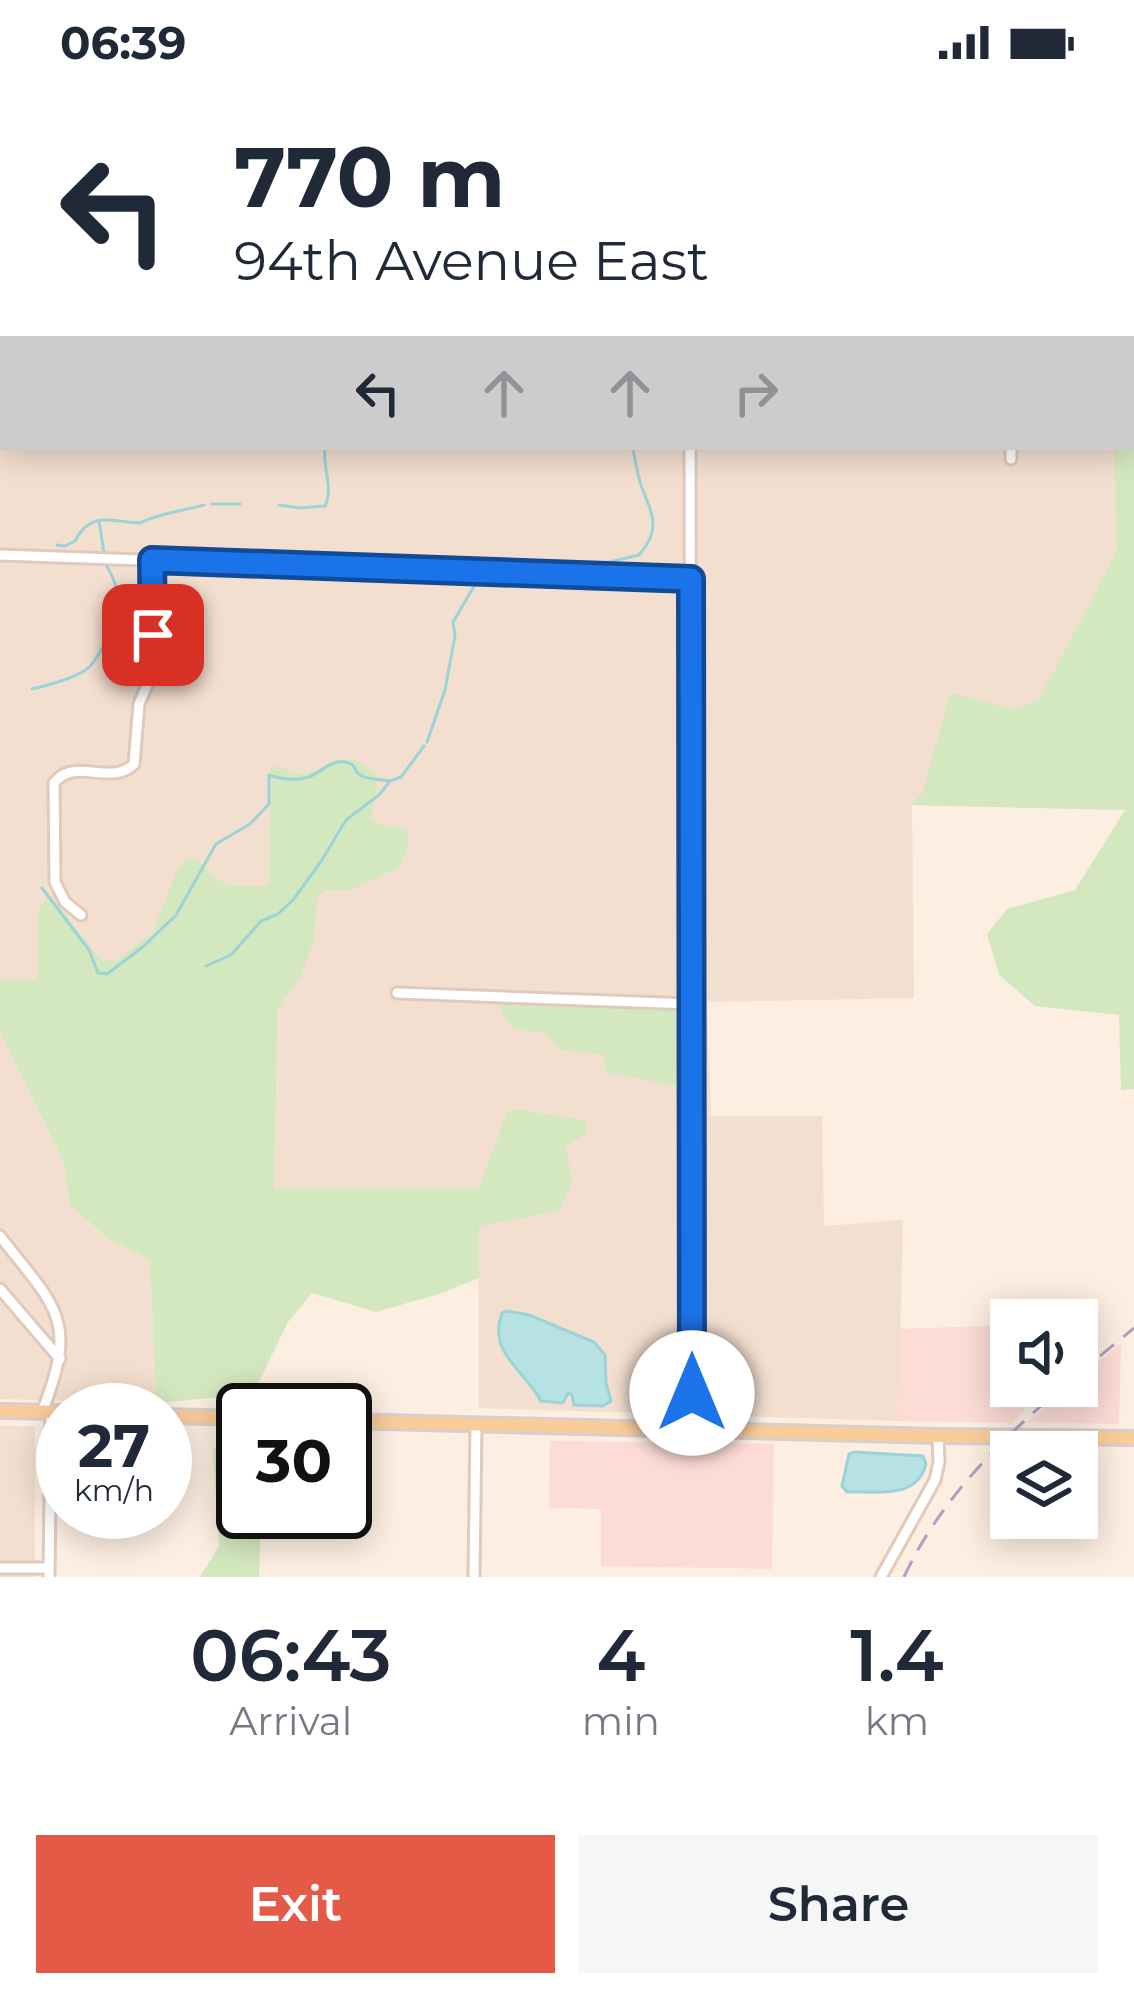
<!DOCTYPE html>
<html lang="en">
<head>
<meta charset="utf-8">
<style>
  body { margin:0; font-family:Montserrat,sans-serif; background:#f6f6f7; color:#1f2937; height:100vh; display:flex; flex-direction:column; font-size:45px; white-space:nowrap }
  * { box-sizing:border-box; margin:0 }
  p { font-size:39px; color:#747a83 }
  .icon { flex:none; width:66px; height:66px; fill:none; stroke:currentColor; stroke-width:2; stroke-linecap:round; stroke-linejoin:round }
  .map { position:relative; height:1493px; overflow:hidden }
  .sheet { display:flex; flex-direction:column; background:#fff; flex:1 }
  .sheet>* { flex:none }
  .guide { position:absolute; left:0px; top:0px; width:1134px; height:366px; box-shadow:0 6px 30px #0003; background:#fff; color:#1f2937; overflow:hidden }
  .buttons { position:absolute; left:990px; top:1215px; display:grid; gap:24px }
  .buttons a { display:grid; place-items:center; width:108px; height:108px; border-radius:0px; background:#fff; box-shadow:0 6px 30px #0003; font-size:60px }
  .speed { position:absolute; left:36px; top:1299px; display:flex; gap:24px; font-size:60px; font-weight:700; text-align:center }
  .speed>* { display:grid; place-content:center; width:156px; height:156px; border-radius:50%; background:#fff; box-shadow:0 6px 30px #0003; line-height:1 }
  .speed small { font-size:30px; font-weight:400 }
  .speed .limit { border:6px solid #111; border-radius:18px; background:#fff; color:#111 }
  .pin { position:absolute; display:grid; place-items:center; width:102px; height:102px; color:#fff; margin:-51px; border-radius:24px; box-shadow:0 6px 18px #0006 }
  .me { position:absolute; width:132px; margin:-66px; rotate:0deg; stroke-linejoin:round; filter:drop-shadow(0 0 9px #0008) }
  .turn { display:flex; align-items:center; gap:42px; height:252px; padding:0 36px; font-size:54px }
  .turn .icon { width:156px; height:156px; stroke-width:2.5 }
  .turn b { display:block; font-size:84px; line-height:102px }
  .lanes { display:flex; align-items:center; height:114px; padding:0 36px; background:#0003; justify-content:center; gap:60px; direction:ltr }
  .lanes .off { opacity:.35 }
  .eta { display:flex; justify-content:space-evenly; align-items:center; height:204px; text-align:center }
  .eta b { font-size:72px; font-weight:600; line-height:84px }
  .cta { display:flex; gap:24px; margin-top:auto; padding:24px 36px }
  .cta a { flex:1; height:138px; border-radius:0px; background:#e45a47; color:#fff; font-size:48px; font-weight:600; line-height:138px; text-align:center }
  .cta a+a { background:#f6f6f7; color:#1f2937 }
  .status { display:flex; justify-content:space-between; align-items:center; height:84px; padding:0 60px; background:#fff; direction:ltr }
  .status svg { height:33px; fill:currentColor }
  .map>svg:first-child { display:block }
</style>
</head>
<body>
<div class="status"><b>06:39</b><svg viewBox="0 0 49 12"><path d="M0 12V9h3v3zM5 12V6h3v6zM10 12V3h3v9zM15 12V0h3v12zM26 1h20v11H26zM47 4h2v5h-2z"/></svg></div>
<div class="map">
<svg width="1134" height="1493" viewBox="0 0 1134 1493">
  <rect width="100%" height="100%" fill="#fceee0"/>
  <!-- residential -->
  <path fill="#f3dfcf" d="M0,0h1134v296h-3v-293h-1128v360h1111l12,363 -214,-5 2,193 -207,4 4,114h111l2,110 79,-6 -5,201 -419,-13 -1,-218 -204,-1 5,-211 -279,2z
    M0,948l63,129 7,44 38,35 42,18 6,145 -156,-4z
    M0,1342h35v151h-35z"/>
  <!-- commercial -->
  <path fill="#fcdcd4" d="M1011,1241v61h36l-35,37 -114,-2 2,-92z
    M1121,1259l-2,81 -91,-2 42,-36h7v-6z
    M550,1357l224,3 -2,125 -171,-3v-57l-52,-1z
    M1077,1369h19l-1,53h-18z"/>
  <!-- green -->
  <path fill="#d4e8c0" d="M1131,296h3v709l-13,1 -2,-75 -84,-9 -36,-31 -12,-41 20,-25 68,-19 50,-80 -214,-5 11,-11 28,-101 62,16 27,-9 78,-150 -3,-103h17z
    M335,675l21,1 22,14 -7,47 36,9 2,15 -9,22 -51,24 -24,-1 -8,8 -3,43 -14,37 -22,29 -4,182h204l30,-78 10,-2 68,12v13l-20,12 6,38 -13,27 -80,15v52l-40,16 -63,18 -64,-19 -24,29 -35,72 -97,9 -6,-144 -41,-19 -39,-35 -7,-44 -63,-129v-52l37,-1 2,-72 12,-11 50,64 15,1 37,-29 24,-63 8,-9 13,-1c22,30 35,28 71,27l2,-119c13,-2 16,5 28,7 12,1 26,-9 36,-15z
    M503,917l179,9 4,5 -1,73 -79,-16 -2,-17 -43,-5 -16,-17c-28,-3 -37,0 -45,-30z
    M229,1345l14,3v80h18l-2,65h-59l19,-31 -6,-96z"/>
  <!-- water -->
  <path fill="#b6e2e4" stroke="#9cd3d6" stroke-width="3" d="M506,1227l23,4 65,27 11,13 1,28 5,18 -8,5 -29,-1 -2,-10 -4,-2 -5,10 -22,-2c-16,-31 -54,-48 -39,-88z
    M854,1368l69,4 3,8c-9,36 -49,27 -79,28l-5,-6 7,-32z"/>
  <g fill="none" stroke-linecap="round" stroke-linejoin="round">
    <!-- stream -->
    <path stroke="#9cd3d6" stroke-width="3" d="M186,0l8,3
      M399,3v-3
      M212,420h28
      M279,421l21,3 25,-2c9,-19 -3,-38 0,-59
      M99,436l5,34
      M57,461l8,1 10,-5c16,-31 35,-19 65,-18 19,-10 42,-12 64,-18
      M489,483l95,1 55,-13c22,-25 14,-40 3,-67 -5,-13 -6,-28 -10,-41
      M32,605c14,-3 43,-11 55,-20 8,-6 12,-16 17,-24 21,-30 19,-52 1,-82
      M427,658l18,-52 10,-54 -2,-14 26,-44
      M42,804l47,62 9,23 9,1 37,-28 32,-31 40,-71 34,-20 19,-20v-29c12,4 27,6 40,2 11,-4 23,-18 36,-15 13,3 6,6 15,13 8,5 21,4 30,6
      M206,882l25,-11 30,-34 17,-7 15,-14 27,-37 26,-43 34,-26 10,-13 11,-4 23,-31"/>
    <defs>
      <path id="minor" d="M689,0v3
        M1131,78h3
        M690,363l2,982
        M1011,363v12
        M0,471l691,24
        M81,831l-16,-13 -10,-20 -1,-99c21,-27 57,4 80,-19l5,-60 14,-33 -1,-111
        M397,909l294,11
        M0,1152c56,72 79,83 42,176
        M0,1205l60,70
        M0,1484h49
        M49,1493l2,-165
        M474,1493l2,-153
        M881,1493l54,-97 4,-18 -1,-26"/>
      <path id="major" d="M0,1327l63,1
        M165,1332l78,2
        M345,1337l593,15 196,2"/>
    </defs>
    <!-- minor casing -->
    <use href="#minor" stroke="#dfcabd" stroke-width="15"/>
    <!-- major casing -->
    <use href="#major" stroke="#d8cfcc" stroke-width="18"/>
    <!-- minor -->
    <use href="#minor" stroke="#fff" stroke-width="9"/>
    <!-- major -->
    <use href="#major" stroke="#facc99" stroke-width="12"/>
    <!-- rail -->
    <path stroke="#b0a0c4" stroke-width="3" stroke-dasharray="18 12" stroke-linecap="butt" d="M1077,1291l57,-47
      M904,1493c35,-76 97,-138 160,-191"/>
  </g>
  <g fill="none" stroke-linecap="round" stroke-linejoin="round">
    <defs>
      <path id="route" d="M153,551l-1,-75 539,19 1,814"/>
    </defs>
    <!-- route casing -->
    <use href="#route" stroke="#114b97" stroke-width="30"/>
    <!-- route -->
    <use href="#route" stroke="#1a73e8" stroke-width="21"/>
  </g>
</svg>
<div class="buttons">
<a><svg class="icon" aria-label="sound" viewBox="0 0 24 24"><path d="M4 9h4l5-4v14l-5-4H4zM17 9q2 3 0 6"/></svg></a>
<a><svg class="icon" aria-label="layers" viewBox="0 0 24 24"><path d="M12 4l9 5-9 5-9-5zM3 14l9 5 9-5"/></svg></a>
</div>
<div class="speed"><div>27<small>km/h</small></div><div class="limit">30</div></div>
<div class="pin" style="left:153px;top:551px;background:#d93025"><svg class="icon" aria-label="arrive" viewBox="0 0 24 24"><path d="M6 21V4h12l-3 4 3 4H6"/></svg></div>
<svg class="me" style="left:692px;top:1309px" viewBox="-20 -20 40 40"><circle r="19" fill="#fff"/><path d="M0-13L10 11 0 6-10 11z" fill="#1a73e8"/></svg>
<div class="guide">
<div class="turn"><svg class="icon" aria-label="left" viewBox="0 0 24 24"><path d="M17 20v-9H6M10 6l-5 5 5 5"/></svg><div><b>770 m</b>94th Avenue East</div></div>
<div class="lanes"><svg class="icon" aria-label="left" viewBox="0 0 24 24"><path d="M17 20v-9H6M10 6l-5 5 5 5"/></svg><svg class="icon off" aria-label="ahead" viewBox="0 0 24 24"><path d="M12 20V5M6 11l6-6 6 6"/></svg><svg class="icon off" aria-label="ahead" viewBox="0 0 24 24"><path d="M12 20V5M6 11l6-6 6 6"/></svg><svg class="icon off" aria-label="right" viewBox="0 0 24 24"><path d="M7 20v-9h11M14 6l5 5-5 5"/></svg></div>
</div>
</div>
<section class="sheet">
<div class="eta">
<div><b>06:43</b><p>Arrival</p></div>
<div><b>4</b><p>min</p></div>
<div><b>1.4</b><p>km</p></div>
</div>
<div class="cta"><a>Exit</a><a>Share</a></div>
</section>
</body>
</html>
